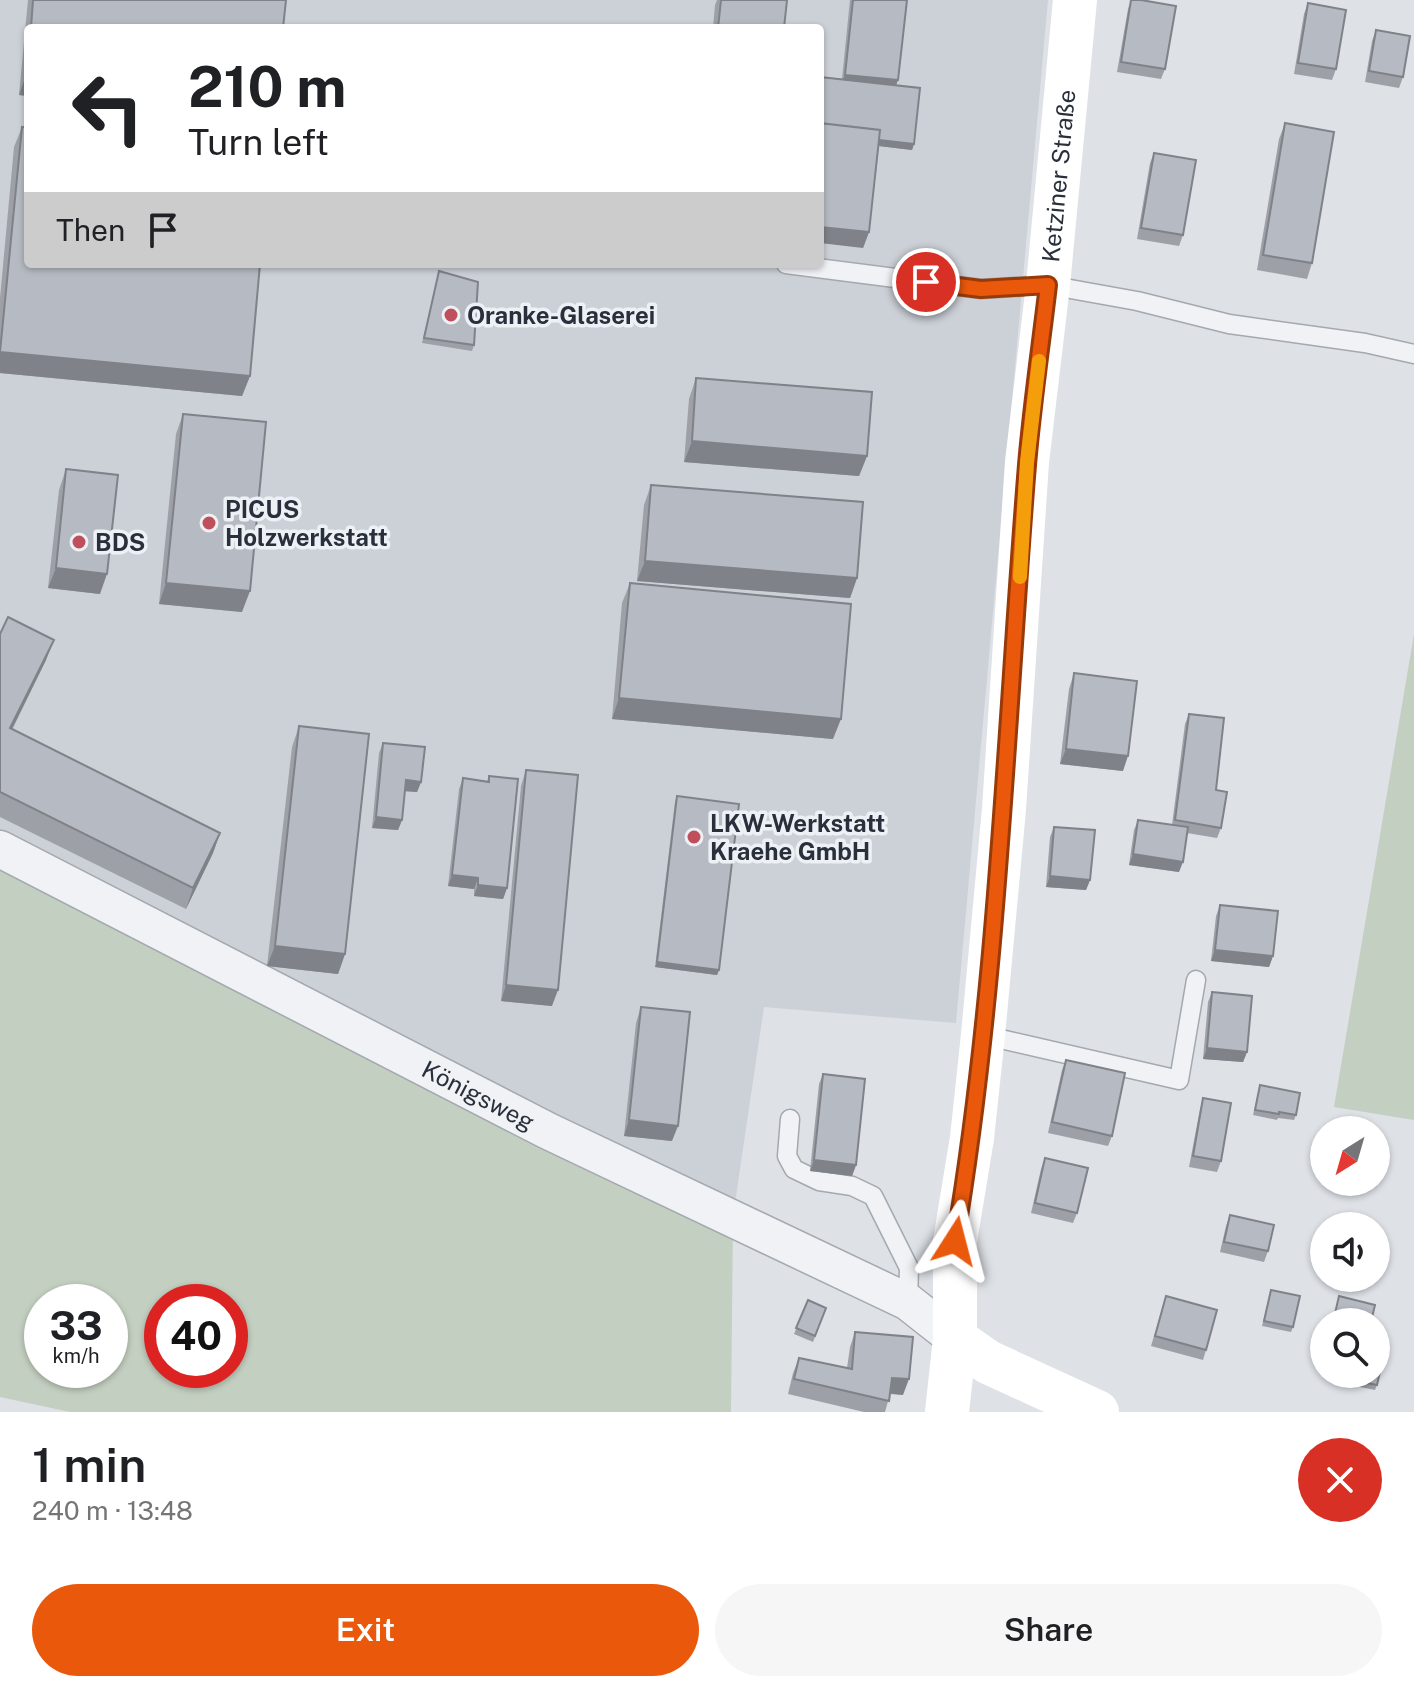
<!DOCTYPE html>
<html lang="en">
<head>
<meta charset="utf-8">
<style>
  body { margin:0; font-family:"Public Sans",sans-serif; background:#f6f6f6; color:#202124; height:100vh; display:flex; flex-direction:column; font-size:30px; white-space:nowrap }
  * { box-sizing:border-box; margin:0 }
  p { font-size:26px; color:#757577 }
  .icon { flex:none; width:44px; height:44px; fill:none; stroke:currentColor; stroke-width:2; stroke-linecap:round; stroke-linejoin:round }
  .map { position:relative; height:1412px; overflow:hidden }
  .drawer { display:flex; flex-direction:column; background:#fff; flex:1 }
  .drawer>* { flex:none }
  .top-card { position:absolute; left:24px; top:24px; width:800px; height:244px; border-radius:8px; box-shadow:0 2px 6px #0004; background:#fff; color:#202124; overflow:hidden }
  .needle { width:52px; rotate:217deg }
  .buttons { position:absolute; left:1310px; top:1116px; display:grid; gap:16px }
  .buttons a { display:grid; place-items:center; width:80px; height:80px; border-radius:50%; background:#fff; box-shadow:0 2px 6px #0004; font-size:40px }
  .speed { position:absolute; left:24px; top:1284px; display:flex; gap:16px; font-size:40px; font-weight:700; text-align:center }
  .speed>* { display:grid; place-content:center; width:104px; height:104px; border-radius:50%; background:#fff; box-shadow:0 2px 6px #0004; line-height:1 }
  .speed small { font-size:20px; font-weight:400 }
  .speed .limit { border:12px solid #d22; background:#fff; color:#111 }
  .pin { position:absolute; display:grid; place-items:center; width:68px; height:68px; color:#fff; margin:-34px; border:4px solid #fff; border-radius:50%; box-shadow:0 2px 8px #0007 }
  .me { position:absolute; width:88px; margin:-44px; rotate:9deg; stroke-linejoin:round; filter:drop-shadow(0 0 6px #0008) }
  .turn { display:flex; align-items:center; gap:28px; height:168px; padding:0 32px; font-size:36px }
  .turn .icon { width:104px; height:104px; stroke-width:2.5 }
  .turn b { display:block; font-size:56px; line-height:68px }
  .then { display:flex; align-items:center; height:76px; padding:0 32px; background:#0003; gap:16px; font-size:30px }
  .round { display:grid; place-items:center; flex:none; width:84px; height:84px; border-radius:42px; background:#f6f6f6 }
  .head { display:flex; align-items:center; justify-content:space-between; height:136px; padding:0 32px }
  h1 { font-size:48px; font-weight:600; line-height:60px }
  .primary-button { display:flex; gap:16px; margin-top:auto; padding:16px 32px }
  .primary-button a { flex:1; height:92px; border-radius:48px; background:#ea580c; color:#fff; font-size:32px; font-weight:600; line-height:92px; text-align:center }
  .primary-button a+a { background:#f6f6f6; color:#202124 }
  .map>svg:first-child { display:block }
</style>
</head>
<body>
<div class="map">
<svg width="1414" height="1412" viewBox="0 0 1414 1412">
  <rect width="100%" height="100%" fill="#dee1e6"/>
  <!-- built -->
  <path fill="#ccd0d7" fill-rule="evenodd" d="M0,0h1048l-92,1023 -192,-16 -31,209 -733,-377zM28,28h792v236h-792z"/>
  <!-- green -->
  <path fill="#c3cfc0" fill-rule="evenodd" d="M1414,634v486l-80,-13z
    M0,839l733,377 -2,196h-661l-70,-15zM42,1302h68v68h-68zM162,1302h68v68h-68z"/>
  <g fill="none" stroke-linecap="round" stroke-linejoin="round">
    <defs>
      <path id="lane" d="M786,264l195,25 67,-4 89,16 92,23 136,19 49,11
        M983,1035l196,45 17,-100
        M790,1119l-3,37 7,13 25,12 33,5 21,10 36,72 -1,34"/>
      <g id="street">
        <path id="s1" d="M0,849l548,282 360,171 47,37"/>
      </g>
    </defs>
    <!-- lane casing -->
    <use href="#lane" stroke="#a4a8af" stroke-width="21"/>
    <!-- street casing -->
    <use href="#street" stroke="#a4a8af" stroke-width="39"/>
    <!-- lane -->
    <use href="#lane" stroke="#f0f2f5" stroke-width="18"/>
    <!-- street -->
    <use href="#street" stroke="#f0f2f5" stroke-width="36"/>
    <!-- secondary -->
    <g stroke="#fff" stroke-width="44">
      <path d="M955,1339l33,23 109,50"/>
      <path id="s2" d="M947,1412l8,-73v-98l17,-103 11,-103 21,-226 23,-347 21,-177 27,-285"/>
    </g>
  </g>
  <!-- wall -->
  <path fill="#9da0a7" d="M28,0h258l-3,28h-255v68l-9,-1z
    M717,0h70l-3,28h-71l2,-23z
    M850,0h57l-11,86 18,58 -2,6 -33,-4 -10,86 -6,16 -21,-169z
    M1131,0l34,69 -4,10 -44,-7 11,-63z
    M1308,3l28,66 -4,11 -38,-6 10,-60z
    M1376,30l27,47 -4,11 -34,-6 7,-41z
    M1285,123l27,140 -5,16 -50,-9 22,-131z
    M22,127l228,249 -8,20 -242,-23v-75l14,-151z
    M1154,153l29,82 -4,11 -42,-7 13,-76z
    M439,271l35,74 -2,6 -50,-8z
    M696,378l171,78 -8,20 -175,-14 5,-63z
    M183,414l59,198 -83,-8 17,-170z
    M66,469l34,125 -52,-6 11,-98z
    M651,485l206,93 -7,20 -213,-17 7,-76z
    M630,583l203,156 -221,-20 10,-116z
    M0,634l46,26 -34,70 208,103 -7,20 -27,56 -186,-92z
    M1074,673l49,98 -63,-7 9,-75z
    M1189,714l27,76 5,38 -4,10 -30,-5 -8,39 -50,-7 5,-35 4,-10 34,5 13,-101z
    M299,726l46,228 -7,20 -71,-8 25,-219z
    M383,743l38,39 -4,10 -12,-1 -3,29 -4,10 -26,-2 7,-75z
    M526,770l26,236 -51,-5 20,-215z
    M489,776l18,112 -4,11 -29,-3v-7l-26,-3 11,-97 4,-11 24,3z
    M677,796l42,174 -2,5 -62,-8 20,-165z
    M1054,827l36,53 -4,10 -40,-3 4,-50z
    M1220,905l53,51 -4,11 -58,-6 5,-45z
    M1212,992l35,60 -4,10 -40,-3 5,-57z
    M641,1007l31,134 -48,-5 12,-113z
    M1066,1060l46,76 -4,10 -60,-13 14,-63z
    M823,1074l33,91 -4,11 -42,-5 9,-87z
    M1260,1085l36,30 -2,5 -16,-2 -1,2 -24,-5z
    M1203,1098l18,63 -4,11 -28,-5 11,-58z
    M1045,1158l32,55 -4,10 -42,-10 10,-44z
    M1230,1215l38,36 -4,11 -44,-10 6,-26z
    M1271,1290l22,37 -2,5 -29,-6z
    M1166,1296l40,54 -3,10 -52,-14z
    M808,1300l18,8 -13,34 -19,-8z
    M855,1332l48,63 -13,-1 -5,18h-21l-76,-18 5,-21 6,-15 48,10 3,-21z
    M1353,1374h23l1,11 -2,5 -25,-5z"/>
  <!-- shaded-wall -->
  <path fill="#7f8288" d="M26,75h2v21l-9,-1z
    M845,75l53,5 -4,11 -53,-6z
    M820,134l94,10 -2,6 -92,-11z
    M820,227l49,5 -6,16 -43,-5z
    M0,352l250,24 -8,20 -242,-23z
    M692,441l175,15 -8,20 -175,-14z
    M645,561l212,17 -7,20 -213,-17z
    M56,568l51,6 -7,20 -52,-6z
    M166,583l84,8 -8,21 -83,-8z
    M54,640l-8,20 -44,89 8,-21z
    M619,698l222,21 -8,20 -221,-20z
    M1066,749l62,7 -5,15 -63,-7z
    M406,780l15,2 -4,10 -15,-1z
    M376,817l26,3 -4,10 -26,-2z
    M220,833l-7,20 -27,56 7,-21z
    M1133,854l50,8 -4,10 -50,-7z
    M452,875l26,3 -4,11 -26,-3z
    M1050,876l40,4 -4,10 -40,-3z
    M478,885l29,3 -4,11 -29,-3z
    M275,946l70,8 -7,20 -71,-8z
    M1215,950l58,6 -4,11 -58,-6z
    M657,962l62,8 -2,5 -62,-8z
    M506,985l52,5 -6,16 -51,-5z
    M1207,1048l40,4 -4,10 -40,-3z
    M629,1120l49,6 -6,15 -48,-5z
    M814,1160l42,5 -4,11 -42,-5z
    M892,1378l17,1 -6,16 -17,-2z"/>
  <!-- building -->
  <path fill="#b6bac2" stroke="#7f8288" stroke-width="2" d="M33,0h253l-3,28h-252z
    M721,0h66l-3,28h-66z
    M853,0h54l-9,80 -53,-5z
    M1131,0h10l35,6 -11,63 -44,-7z
    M1308,3l38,7 -10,59 -38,-6z
    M1376,30l34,6 -7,41 -34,-6z
    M820,77l100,11 -6,56 -35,-4 1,-10 -60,-7z
    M820,123l60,7 -11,102 -49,-5z
    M1285,123l49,9 -22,131 -49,-8z
    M22,127l6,1v136h232l-10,112 -250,-24z
    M1154,153l42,7 -13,75 -42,-7z
    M439,271l39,11 -4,63 -50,-7z
    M696,378l176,14 -5,64 -175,-15z
    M183,414l83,8 -16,169 -84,-8z
    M66,469l52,6 -11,99 -51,-6z
    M651,485l212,17 -6,76 -212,-17z
    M630,583l221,21 -10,115 -222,-21z
    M8,617l46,23 -44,88 210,105 -27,55 -193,-96v-158z
    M1074,673l63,8 -9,75 -62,-7z
    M1189,714l35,4 -8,72 11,2 -6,36 -46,-8z
    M299,726l70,8 -24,220 -70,-8z
    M383,743l42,4 -4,35 -15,-2 -4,40 -26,-3z
    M526,770l52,5 -20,215 -52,-5z
    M489,776l29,3 -11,109 -29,-3v-7l-26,-3 11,-97 26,4z
    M677,796l62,8 -20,166 -62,-8z
    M1138,820l50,7 -5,35 -50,-8z
    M1054,827l41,3 -5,50 -40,-4z
    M1220,905l58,6 -5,45 -58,-6z
    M1212,992l40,4 -5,56 -40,-4z
    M641,1007l49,5 -12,114 -49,-6z
    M1066,1060l59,13 -13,63 -60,-14z
    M823,1074l42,5 -9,86 -42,-5z
    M1260,1085l40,8 -4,22 -17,-3v2l-24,-4z
    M1203,1098l28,5 -10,58 -28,-5z
    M1045,1158l43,10 -11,45 -42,-10z
    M1230,1215l44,10 -6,26 -44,-9z
    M1271,1290l29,6 -7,31 -29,-6z
    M1166,1296l51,14 -11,40 -51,-14z
    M1339,1296l36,9 -4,17h-38z
    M808,1300l18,8 -11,28 -19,-8z
    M855,1332l58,5 -4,42 -17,-1 -3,23 -95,-22 5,-21 53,11z
    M1376,1357l7,1 -6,27 -25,-5 2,-6h22z"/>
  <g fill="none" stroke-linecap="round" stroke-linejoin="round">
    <defs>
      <path id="route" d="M926,282l55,7 67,-4c-7,60 -16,120 -21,180 -21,259 -29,520 -72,776"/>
    </defs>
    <!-- route casing -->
    <use href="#route" stroke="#983908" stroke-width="20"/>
    <!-- route -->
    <use href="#route" stroke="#ea580c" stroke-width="14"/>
    <!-- slow -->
    <path stroke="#f59e0b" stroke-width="14" d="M1020,577l7,-115 12,-101"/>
  </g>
  <!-- markers -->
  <g fill="#bf4f5c" stroke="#edf0f4" stroke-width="3">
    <circle cx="451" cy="315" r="8"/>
    <circle cx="209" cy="523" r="8"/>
    <circle cx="79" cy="542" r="8"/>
    <circle cx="694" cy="837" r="8"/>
  </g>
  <g text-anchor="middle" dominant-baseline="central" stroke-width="7" stroke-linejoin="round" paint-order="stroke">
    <!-- street labels -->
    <g font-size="24" fill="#292f3b" stroke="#edf0f4">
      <text stroke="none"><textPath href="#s2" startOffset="1242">Ketziner Straße</textPath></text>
      <text stroke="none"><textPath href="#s1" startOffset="538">Königsweg</textPath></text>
    </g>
    <!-- poi labels -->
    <g font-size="24" font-weight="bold" fill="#292f3b" stroke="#edf0f4" text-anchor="start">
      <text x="467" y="315">Oranke-Glaserei</text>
      <text x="225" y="509">PICUS<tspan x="225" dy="28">Holzwerkstatt</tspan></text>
      <text x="95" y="542">BDS</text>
      <text x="710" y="823">LKW-Werkstatt<tspan x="710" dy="28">Kraehe GmbH</tspan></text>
    </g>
  </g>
</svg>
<div class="buttons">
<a><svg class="needle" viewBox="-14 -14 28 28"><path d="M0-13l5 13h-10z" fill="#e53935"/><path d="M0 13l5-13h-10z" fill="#757577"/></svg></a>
<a><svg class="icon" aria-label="sound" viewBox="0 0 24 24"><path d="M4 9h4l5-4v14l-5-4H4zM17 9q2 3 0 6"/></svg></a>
<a><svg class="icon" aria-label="search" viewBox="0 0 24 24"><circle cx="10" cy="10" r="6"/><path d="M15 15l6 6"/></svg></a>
</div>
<div class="speed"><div>33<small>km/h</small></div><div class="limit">40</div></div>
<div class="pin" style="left:926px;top:282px;background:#d93025"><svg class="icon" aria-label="arrive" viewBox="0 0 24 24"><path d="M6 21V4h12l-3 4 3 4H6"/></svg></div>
<svg class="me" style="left:955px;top:1241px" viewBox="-20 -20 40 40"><path d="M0-17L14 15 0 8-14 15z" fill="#ea580c" stroke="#fff" stroke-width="4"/></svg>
<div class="top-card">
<div class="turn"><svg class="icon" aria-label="left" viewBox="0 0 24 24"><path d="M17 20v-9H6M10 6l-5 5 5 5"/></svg><div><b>210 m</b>Turn left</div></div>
<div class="then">Then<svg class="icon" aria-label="arrive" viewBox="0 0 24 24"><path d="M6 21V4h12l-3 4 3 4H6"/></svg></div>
</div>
</div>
<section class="drawer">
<div class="head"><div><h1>1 min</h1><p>240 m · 13:48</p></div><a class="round" style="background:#d93025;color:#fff"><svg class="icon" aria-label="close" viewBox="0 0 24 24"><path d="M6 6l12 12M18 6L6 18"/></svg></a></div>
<div class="primary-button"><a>Exit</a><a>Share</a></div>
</section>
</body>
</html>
